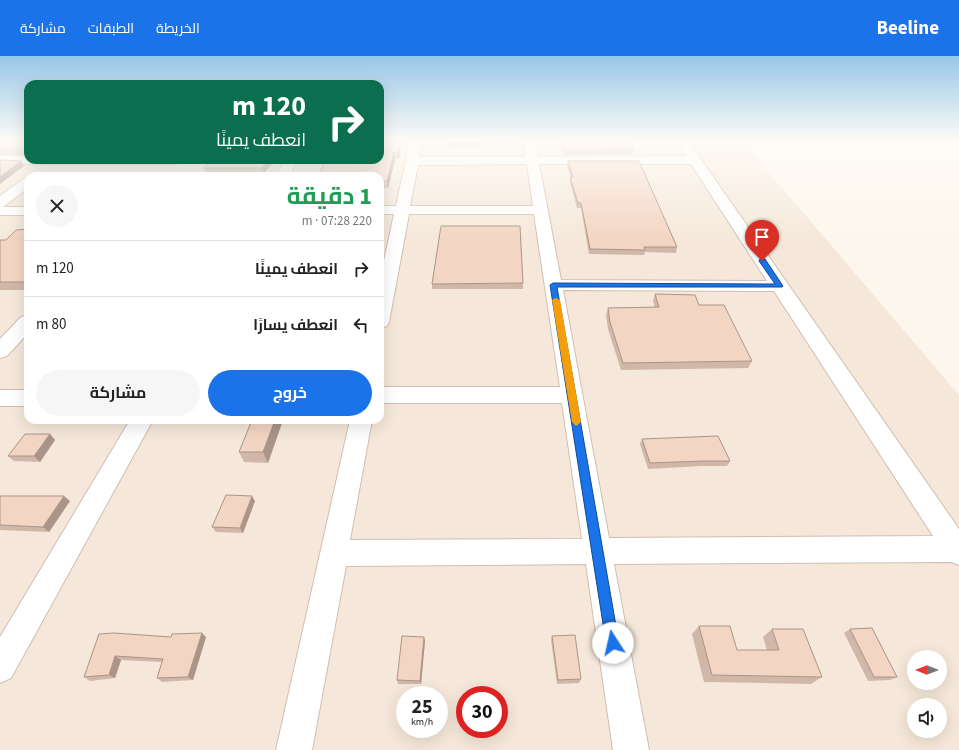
<!DOCTYPE html>
<html lang="ar">
<head>
<meta charset="utf-8">
<style>
  body { margin:0; font-family:"Source Sans 3",Cairo,sans-serif; background:#f6f6f6; color:#222; direction:rtl; height:100vh; display:flex; flex-direction:column; font-size:15px; white-space:nowrap }
  * { box-sizing:border-box; margin:0 }
  p { font-size:13px; color:#767676 }
  .icon { flex:none; width:22px; height:22px; fill:none; stroke:currentColor; stroke-width:2; stroke-linecap:round; stroke-linejoin:round }
  .map { position:relative; flex:1; overflow:hidden; direction:ltr }
  .sheet { position:absolute; left:24px; top:116px; width:360px; height:252px; display:flex; flex-direction:column; background:#fff; border-radius:12px; box-shadow:0 4px 16px #0002; direction:rtl }
  .sheet>* { flex:none }
  .top-card { position:absolute; left:24px; top:24px; width:360px; height:84px; border-radius:12px; box-shadow:0 4px 16px #0002; direction:rtl; background:#0b6e4f; color:#fff; overflow:hidden }
  .needle { width:26px; rotate:270deg }
  .tools { position:absolute; left:907px; top:594px; display:grid; gap:8px }
  .tools a { display:grid; place-items:center; width:40px; height:40px; border-radius:50%; background:#fff; box-shadow:0 4px 16px #0002; font-size:20px }
  .speed { position:absolute; left:396px; top:630px; display:flex; gap:8px; font-size:20px; font-weight:700; text-align:center }
  .speed>* { display:grid; place-content:center; width:52px; height:52px; border-radius:50%; background:#fff; box-shadow:0 4px 16px #0002; line-height:1 }
  .speed small { font-size:10px; font-weight:400 }
  .speed .limit { border:6px solid #d22; background:#fff; color:#111 }
  .pin { position:absolute; display:grid; place-items:center; width:34px; height:34px; color:#fff; margin:-41px -17px; border-radius:50% 50% 50% 0; rotate:-45deg; box-shadow:0 0 4px #0007 }
  .pin .icon { rotate:45deg }
  .me { position:absolute; width:44px; margin:-22px; rotate:350deg; stroke-linejoin:round; filter:drop-shadow(0 0 3px #0008) }
  .turn { display:flex; align-items:center; gap:14px; height:84px; padding:0 12px; font-size:18px }
  .turn .icon { width:52px; height:52px; stroke-width:2.5 }
  .turn b { display:block; font-size:28px; line-height:34px }
  .round { display:grid; place-items:center; flex:none; width:42px; height:42px; border-radius:21px; background:#f6f6f6 }
  .head { display:flex; align-items:center; justify-content:space-between; height:68px; padding:0 12px }
  h1 { font-size:24px; font-weight:700; line-height:30px; color:#1e9e55 }
  .primary-button { display:flex; gap:8px; margin-top:auto; padding:8px 12px }
  .primary-button a { flex:1; height:46px; border-radius:24px; background:#1a73e8; color:#fff; font-size:16px; font-weight:700; line-height:46px; text-align:center }
  .primary-button a+a { background:#f6f6f6; color:#222 }
  ul { padding:0; list-style:none }
  li { display:flex; align-items:center; gap:12px; height:56px; padding:0 12px; border-top:1px solid #e0e0e0 }
  li div { flex:1 }
  li b { display:block; font-size:15px }
  li em { font-style:normal }
  header { display:flex; align-items:center; gap:24px; box-sizing:border-box; height:56px; padding:0 20px; background:#1a73e8; color:#fff }
  header strong { font-size:19px }
  nav { display:flex; gap:22px; margin-inline-start:auto; font-size:14px }
  .map>svg:first-child { display:block }
</style>
</head>
<body>
<header>
<strong>Beeline</strong>
<nav><a>الخريطة</a><a>الطبقات</a><a>مشاركة</a></nav>
</header>
<div class="map">
<svg width="959" height="694" viewBox="0 0 959 694">
  <rect width="100%" height="100%" fill="#fdf6ec"/>
  <!-- residential -->
  <path fill="#f5e8da" fill-rule="evenodd" d="M0,85h28v19h352v-19h362l217,254v355h-959zM28,120h352v244h-352zM914,601h26v26h-26zM405,639h34v34h-34zM465,639h34v34h-34zM914,649h26v26h-26z"/>
  <g fill="none" stroke-linecap="round" stroke-linejoin="round">
    <defs>
      <path id="minor" d="M410,85h12l-3,16h106l-2,-16h12l3,16 148,-1 -10,-15h12l271,388v36l-8,-3 -337,2 35,186h-36l-27,-186 -240,2 -34,184h-36l74,-330h22l-22,120 232,-1 -20,-136h-182v-16h180l-26,-173h-125l-20,108 -2,4 -7,2v-49l14,-65h-14v-8h16zM527,108l6,42h-123l8,-41zM539,108h152l76,117 -206,-1zM563,234l211,1 159,245 -324,2z
        M0,100h28v4h154l-2,3 -4,1h-176z
        M285,104h12l-8,16h-14z
        M28,122v10l-25,19h25v8h-28v-19l23,-17z
        M28,259v18l-21,23 -7,2v-19l21,-22z
        M0,334h28v16h-28z
        M130,364h23l-142,258 -11,5v-46z"/>
    </defs>
    <!-- minor casing -->
    <use href="#minor" stroke="#d1beb0" stroke-width="2"/>
    <!-- minor -->
    <use href="#minor" fill="#fff" fill-rule="evenodd"/>
  </g>
  <!-- wall -->
  <path fill="#d1b7a8" d="M0,85h28v15l-1,-1h-27z
    M380,85h22l-3,18h-4l-7,29h-8z
    M514,85v5l-67,2v-4z
    M559,85h70l5,8 -1,5 -69,1z
    M211,104h64l-11,13h-58l-2,-5z
    M568,105l109,86 -1,6 -31,-1 -1,3 -55,-1 -8,-46h-4l-7,-26v-5h1l-4,-11z
    M28,173v61h-28v-50h6z
    M523,227v6h-91v-5z
    M655,238l44,11 53,56 -4,7 -127,2 -13,-41 -2,-14 2,-7 47,-1 -2,-6z
    M252,364h31l-15,43 -24,-1 -5,-10z
    M50,378l5,6 -15,22 -26,-1 -6,-5z
    M642,383l88,22 -3,5h-25l-54,3 -8,-25z
    M0,440l70,5 -21,31 -49,-2z
    M255,445l-12,32 -27,-1 -4,-5z
    M699,570l38,24h30l-4,-13 9,-8 50,48 -11,7 -107,-2 -12,-48z
    M850,573l47,48 -7,3 -22,1 -24,-48z
    M99,578l72,3h35l-13,43 -31,2 -5,-4 5,-16 -41,-2 -6,18 -25,3 -6,-4z
    M552,580l29,43 -2,4 -22,1 -6,-44z
    M425,585l-4,43h-23l-1,-4z"/>
  <!-- shaded-wall -->
  <path fill="#aa9588" d="M400,85h2l-3,18 -1,-7z
    M394,96l1,7 -7,29 -1,-7z
    M269,104h6l-11,13 -2,-5z
    M21,105l3,5 -24,18v-7z
    M28,223v8l-4,-5z
    M275,364h8l-15,43 -5,-11z
    M50,378l5,6 -15,22 -6,-6z
    M64,440l6,5 -21,31 -6,-5z
    M252,440l3,5 -12,32 -3,-5z
    M202,577l4,4 -13,43 -5,-3z
    M424,581l1,4 -4,43 -1,-3z
    M115,600l6,4 -6,18 -6,-3z"/>
  <!-- building -->
  <path fill="#f3d5c3" stroke="#aa9588" d="M0,85h28v13h-1l-2,-4h-25z
    M380,85h20l-2,11h-4l-7,29h-7v-5h-61l6,-16h55z
    M447,85h67l-67,3z
    M561,85h68l5,8 -69,2z
    M0,104l21,1 -21,16z
    M211,104h58l-7,8h-58z
    M568,105h71l38,86h-33l1,3 -55,-1 -9,-46h-3l-8,-26h3z
    M441,170h79l3,57 -91,1z
    M28,173v50l-4,3h-24v-42h6l10,-10z
    M655,238l40,1 4,10h25l28,56 -129,2 -13,-41 -2,-14 51,-1z
    M252,364h23l-12,32h-24z
    M25,378h25l-16,22h-26z
    M718,380l12,25h-25l-55,2 -8,-24z
    M226,439l26,1 -12,32 -28,-1z
    M0,440h64l-21,31 -43,-2z
    M699,570h31l7,24h42l-7,-21h31l19,48 -110,-2z
    M872,572l25,49h-23l-24,-48z
    M114,577l57,4 1,-3 30,-1 -14,44 -31,1 6,-19 -48,-3 -6,19 -25,2 15,-43z
    M575,579l6,44 -23,1 -6,-44z
    M402,580l22,1 -4,44 -23,-1z"/>
  <!-- sky -->
  <linearGradient id="sky" x2="0" y2="1"><stop stop-color="#97c7e8"/><stop offset="0.46" stop-color="#fefbf6"/><stop offset="1" stop-color="#fefbf6" stop-opacity="0"/></linearGradient>
  <rect width="959" height="183" fill="url(#sky)"/>
  <!-- route -->
  <path fill="#1a73e8" stroke="#114b97" d="M760,203h5l18,27 -1,1h-225l62,356 -2,4 -4,2 -5,-2 -2,-4 -56,-358 3,-2 222,1 -16,-23z"/>
  <!-- slow -->
  <path fill="#f59e0b" d="M556,242l4,2 21,122 -5,4 -4,-4 -20,-122z"/>
</svg>
<div class="tools">
<a><svg class="needle" viewBox="-14 -14 28 28"><path d="M0-13l5 13h-10z" fill="#e53935"/><path d="M0 13l5-13h-10z" fill="#767676"/></svg></a>
<a><svg class="icon" aria-label="sound" viewBox="0 0 24 24"><path d="M4 9h4l5-4v14l-5-4H4zM17 9q2 3 0 6"/></svg></a>
</div>
<div class="speed"><div>25<small>km/h</small></div><div class="limit">30</div></div>
<div class="pin" style="left:762px;top:205px;background:#d93025"><svg class="icon" aria-label="arrive" viewBox="0 0 24 24"><path d="M6 21V4h12l-3 4 3 4H6"/></svg></div>
<svg class="me" style="left:613px;top:587px" viewBox="-20 -20 40 40"><circle r="19" fill="#fff"/><path d="M0-13L10 11 0 6-10 11z" fill="#1a73e8"/></svg>
<div class="top-card">
<div class="turn"><svg class="icon" aria-label="right" viewBox="0 0 24 24"><path d="M7 20v-9h11M14 6l5 5-5 5"/></svg><div><b>120 m</b>انعطف يمينًا</div></div>
</div>
<section class="sheet">
<div class="head"><div><h1>1 دقيقة</h1><p>220 m · 07:28</p></div><a class="round"><svg class="icon" aria-label="close" viewBox="0 0 24 24"><path d="M6 6l12 12M18 6L6 18"/></svg></a></div>
<ul>
<li><svg class="icon" aria-label="right" viewBox="0 0 24 24"><path d="M7 20v-9h11M14 6l5 5-5 5"/></svg><div><b>انعطف يمينًا</b></div><em>120 m</em></li>
<li><svg class="icon" aria-label="left" viewBox="0 0 24 24"><path d="M17 20v-9H6M10 6l-5 5 5 5"/></svg><div><b>انعطف يسارًا</b></div><em>80 m</em></li>
</ul>
<div class="primary-button"><a>خروج</a><a>مشاركة</a></div>
</section>
</div>
</body>
</html>
